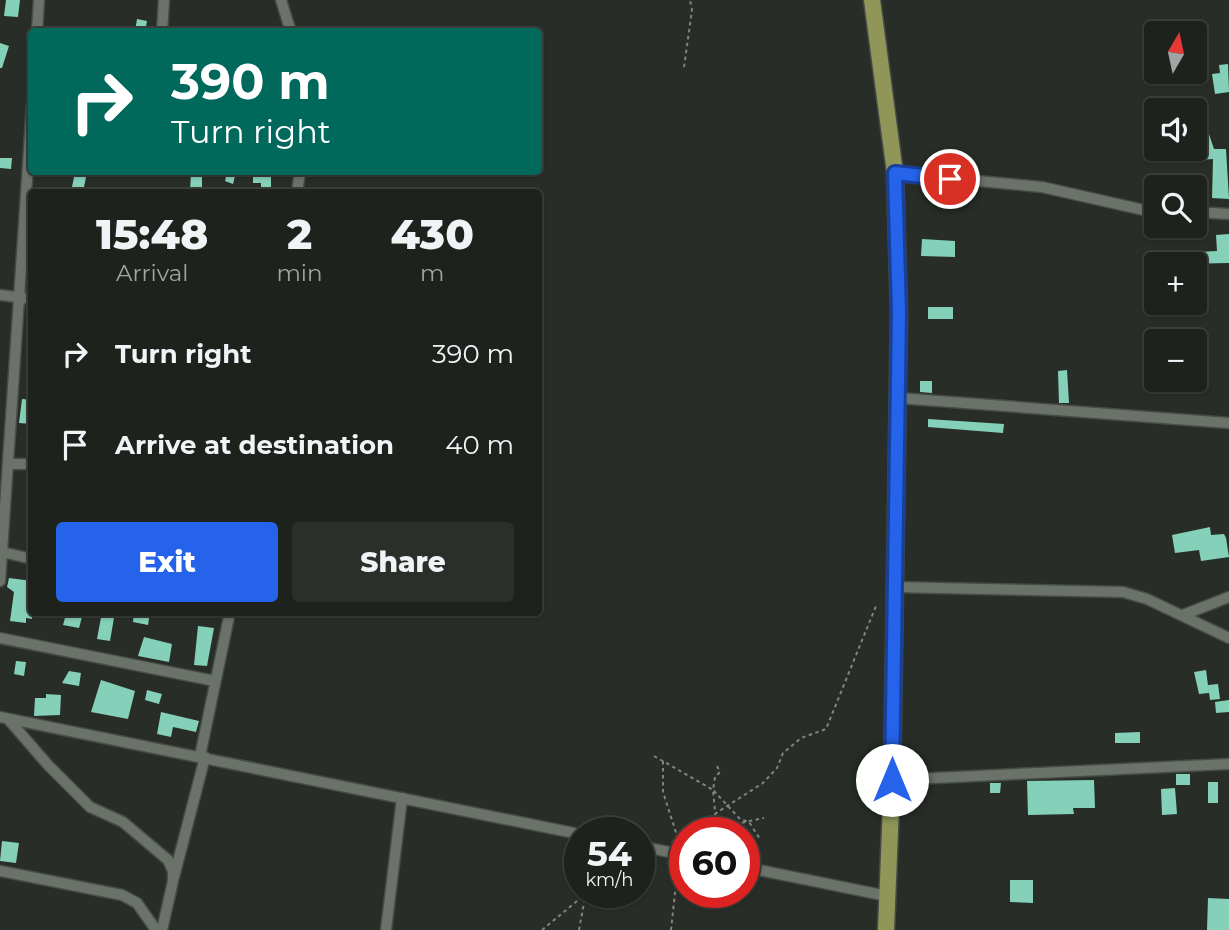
<!DOCTYPE html>
<html lang="en">
<head>
<meta charset="utf-8">
<style>
  body { margin:0; font-family:Montserrat,sans-serif; background:#2b2f2a; color:#f1f3f6; height:100vh; display:flex; flex-direction:column; font-size:26px; white-space:nowrap }
  * { box-sizing:border-box; margin:0 }
  p { font-size:23px; color:#a1a4a4 }
  .icon { flex:none; width:38px; height:38px; fill:none; stroke:currentColor; stroke-width:2; stroke-linecap:round; stroke-linejoin:round }
  .map { position:relative; flex:1; overflow:hidden }
  .panel { position:absolute; left:28px; top:189px; width:514px; height:427px; display:flex; flex-direction:column; background:#1e221d; border-radius:7px; box-shadow:0 2px 5px #0004,0 0 0 2px #3c3f3b }
  .panel>* { flex:none }
  .top-card { position:absolute; left:28px; top:28px; width:514px; height:147px; border-radius:7px; box-shadow:0 2px 5px #0004,0 0 0 2px #3c3f3b; background:#00695c; color:#fff; overflow:hidden }
  .needle { width:46px; rotate:9deg }
  .tools { position:absolute; left:1144px; top:21px; display:grid; gap:14px }
  .tools a { display:grid; place-items:center; width:63px; height:63px; border-radius:7px; background:#1e221d; box-shadow:0 2px 5px #0004,0 0 0 2px #3c3f3b; font-size:35px }
  .speed { position:absolute; left:564px; top:817px; display:flex; gap:14px; font-size:35px; font-weight:700; text-align:center }
  .speed>* { display:grid; place-content:center; width:91px; height:91px; border-radius:50%; background:#1e221d; box-shadow:0 2px 5px #0004,0 0 0 2px #3c3f3b; line-height:1 }
  .speed small { font-size:18px; font-weight:400 }
  .speed .limit { border:10px solid #d22; background:#fff; color:#111 }
  .pin { position:absolute; display:grid; place-items:center; width:60px; height:60px; color:#fff; margin:-30px; border:4px solid #fff; border-radius:50%; box-shadow:0 2px 7px #0007 }
  .me { position:absolute; width:77px; margin:-38px; rotate:0deg; stroke-linejoin:round; filter:drop-shadow(0 0 5px #0008) }
  .turn { display:flex; align-items:center; gap:24px; height:147px; padding:0 28px; font-size:32px }
  .turn .icon { width:91px; height:91px; stroke-width:2.5 }
  .turn b { display:block; font-size:49px; line-height:60px }
  .eta { display:flex; justify-content:space-evenly; align-items:center; height:119px; text-align:center }
  .eta b { font-size:42px; font-weight:800; line-height:49px }
  .action { display:flex; gap:14px; margin-top:auto; padding:14px 28px }
  .action a { flex:1; height:80px; border-radius:7px; background:#2563eb; color:#fff; font-size:28px; font-weight:800; line-height:80px; text-align:center }
  .action a+a { background:#2b2f2a; color:#f1f3f6 }
  ul { padding:0; list-style:none }
  li { display:flex; align-items:center; gap:21px; height:91px; padding:0 28px }
  li div { flex:1 }
  li b { display:block; font-size:26px }
  li em { font-style:normal }
  .map>svg:first-child { display:block }
</style>
</head>
<body>
<div class="map">
<svg width="1229" height="930" viewBox="0 0 1229 930">
  <rect width="100%" height="100%" fill="#282e27"/>
  <!-- building -->
  <path fill="#85d0b9" d="M6,0h14l-2,17 -14,-1z
    M137,19l10,2 -2,11h-10z
    M0,43l9,3 -7,22h-2z
    M1228,64l1,28 -14,2 -3,-20 8,-1 -1,-8z
    M1209,134l5,15h12l3,50 -17,-1 1,-39 -15,1 -3,-24z
    M0,158h12l-1,11 -11,-1z
    M75,172h12l-4,20h-12z
    M191,172h11v20h-12z
    M227,172h9l-3,12 -8,-3z
    M253,172h18v18h-10v-7h-8z
    M1229,234v29l-50,1v-11l38,-2 -1,-16z
    M922,239l33,2v16l-34,-1z
    M928,307h25v12h-25z
    M1067,370l2,33h-10l-1,-32z
    M920,381h12v12l-12,-1z
    M22,399l10,1v24l-13,-1z
    M928,419l76,5 -1,9 -75,-6z
    M1210,527l1,8 13,-1 2,4 3,19 -28,4 -2,-11 -24,3 -3,-18z
    M9,578l23,3v38l-6,-1v5l-16,-2 4,-29 -7,-5z
    M102,612h13l-5,29 -13,-2z
    M134,612h16l-2,13 -15,-3z
    M66,614l16,3 -3,11 -16,-3z
    M198,626l16,2 -7,38 -13,-1z
    M144,637l28,7 -3,18 -31,-6z
    M16,661l10,1 -2,14 -10,-2z
    M1206,670l3,23 -10,1 -5,-22z
    M69,671l12,2 -2,13 -17,-3z
    M101,680l34,11 -7,28 -37,-7z
    M1218,684l2,15 -10,1 -2,-15z
    M147,690l15,4 -3,10 -14,-4z
    M46,694l15,1 -1,20 -26,1 1,-18h11z
    M1229,700v12l-13,1 -1,-11z
    M161,712l38,9 -3,11 -23,-5 -2,10 -14,-3z
    M1140,732v11h-25v-10z
    M1176,774h14v11h-14z
    M1094,780l1,28h-22l1,6 -46,1 -1,-34z
    M1208,782h10v21h-10z
    M990,783h11l-1,10h-10z
    M1175,788l2,26 -15,1 -1,-26z
    M2,841l17,2 -3,20 -16,-2z
    M1010,880h23v23l-23,-1z
    M1208,898l21,1v31h-22z"/>
  <g fill="none" stroke-linecap="round" stroke-linejoin="round">
    <defs>
      <path id="street" d="M281,0l10,32
        M37,32l2,-32
        M162,32l2,-32
        M895,173l147,14 115,26
        M297,192l3,-20
        M1195,212l34,2
        M0,295l32,4
        M898,398l331,25
        M8,464h24
        M2,552l30,7
        M0,581l32,-476
        M893,587l230,5 24,7 82,39
        M1183,615l46,-18
        M0,638l215,43
        M0,717l579,117
        M8,719l40,46 42,42 33,15 45,38 5,11v10l-11,49
        M200,756l30,-144
        M892,780l337,-16
        M639,846l45,9
        M744,867l143,29
        M0,871l122,24 15,8 19,27
        M174,877l31,-120
        M386,930l16,-132"/>
      <path id="primary" d="M872,0l23,173 4,140 -7,467 -6,150"/>
    </defs>
    <!-- street casing -->
    <use href="#street" stroke="#464b45" stroke-width="13"/>
    <!-- primary casing -->
    <use href="#primary" stroke="#464b45" stroke-width="19"/>
    <!-- path -->
    <path stroke="#80857f" stroke-width="2" stroke-dasharray="3.5 3.5" stroke-linecap="butt" d="M684,67l8,-57 -2,-10
      M654,756l59,34 3,32 -8,7
      M663,761v31l16,50
      M717,766l3,6 -5,5 -2,13 27,29 9,3 11,17
      M685,833l78,-50 14,-15 6,-15 18,-15 25,-9 50,-123
      M694,833l70,-15
      M672,842l12,-8
      M639,863l8,-5
      M542,930l46,-38
      M579,930l7,-38
      M671,930l7,-65"/>
    <!-- street -->
    <use href="#street" stroke="#6a726a" stroke-width="10"/>
    <!-- primary -->
    <use href="#primary" stroke="#8f9658" stroke-width="16"/>
  </g>
  <g fill="none" stroke-linecap="round" stroke-linejoin="round">
    <defs>
      <path id="route" d="M892,780l7,-467 -4,-140 55,6"/>
    </defs>
    <!-- route casing -->
    <use href="#route" stroke="#184099" stroke-width="18"/>
    <!-- route -->
    <use href="#route" stroke="#2563eb" stroke-width="12"/>
  </g>
</svg>
<div class="tools">
<a><svg class="needle" viewBox="-14 -14 28 28"><path d="M0-13l5 13h-10z" fill="#e53935"/><path d="M0 13l5-13h-10z" fill="#a1a4a4"/></svg></a>
<a><svg class="icon" aria-label="sound" viewBox="0 0 24 24"><path d="M4 9h4l5-4v14l-5-4H4zM17 9q2 3 0 6"/></svg></a>
<a><svg class="icon" aria-label="search" viewBox="0 0 24 24"><circle cx="10" cy="10" r="6"/><path d="M15 15l6 6"/></svg></a>
<a>+</a>
<a>−</a>
</div>
<div class="speed"><div>54<small>km/h</small></div><div class="limit">60</div></div>
<div class="pin" style="left:950px;top:179px;background:#d93025"><svg class="icon" aria-label="arrive" viewBox="0 0 24 24"><path d="M6 21V4h12l-3 4 3 4H6"/></svg></div>
<svg class="me" style="left:892px;top:780px" viewBox="-20 -20 40 40"><circle r="19" fill="#fff"/><path d="M0-13L10 11 0 6-10 11z" fill="#2563eb"/></svg>
<div class="top-card">
<div class="turn"><svg class="icon" aria-label="right" viewBox="0 0 24 24"><path d="M7 20v-9h11M14 6l5 5-5 5"/></svg><div><b>390 m</b>Turn right</div></div>
</div>
<section class="panel">
<div class="eta">
<div><b>15:48</b><p>Arrival</p></div>
<div><b>2</b><p>min</p></div>
<div><b>430</b><p>m</p></div>
</div>
<ul>
<li><svg class="icon" aria-label="right" viewBox="0 0 24 24"><path d="M7 20v-9h11M14 6l5 5-5 5"/></svg><div><b>Turn right</b></div><em>390 m</em></li>
<li><svg class="icon" aria-label="arrive" viewBox="0 0 24 24"><path d="M6 21V4h12l-3 4 3 4H6"/></svg><div><b>Arrive at destination</b></div><em>40 m</em></li>
</ul>
<div class="action"><a>Exit</a><a>Share</a></div>
</section>
</div>
</body>
</html>
